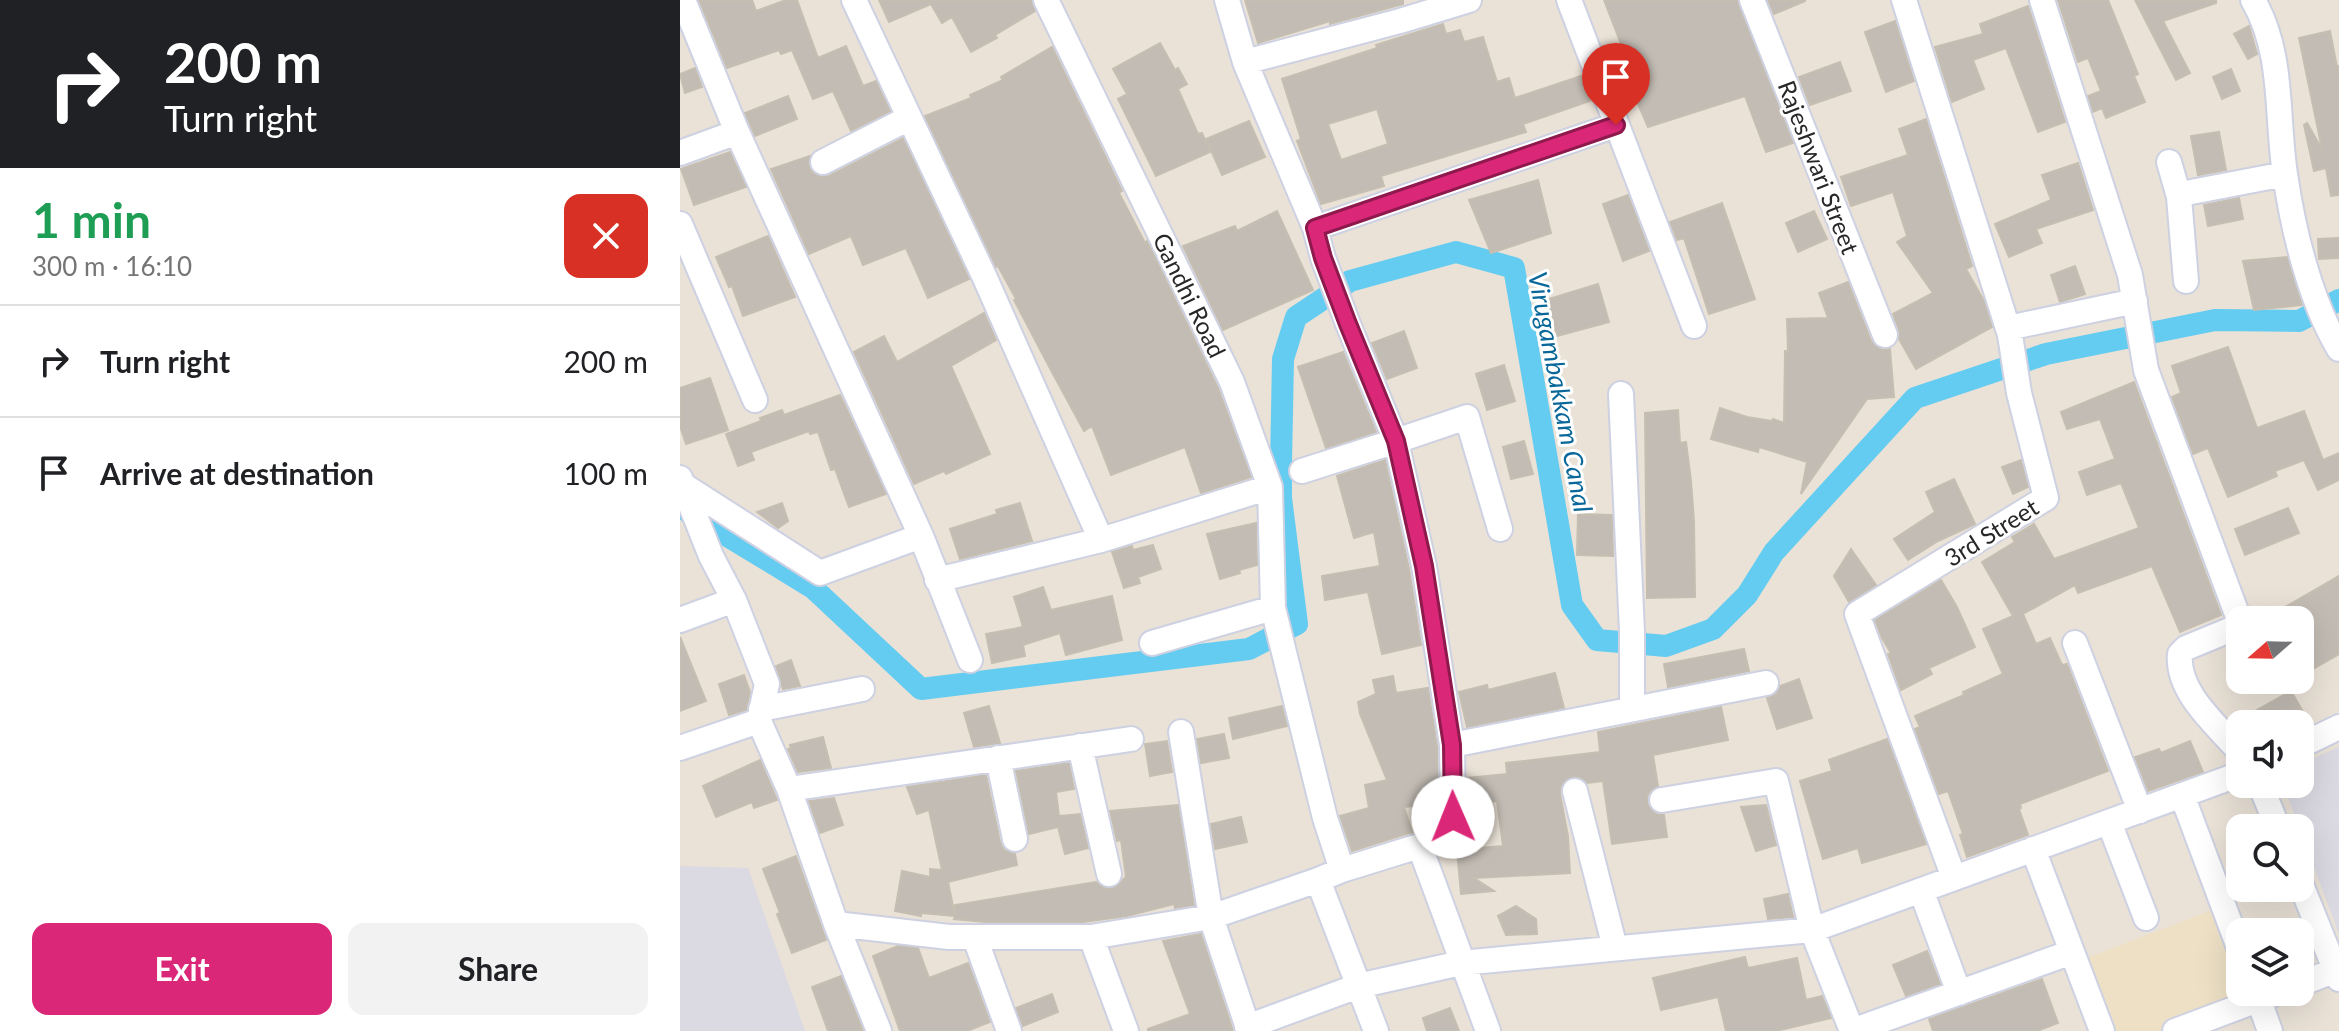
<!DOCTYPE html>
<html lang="en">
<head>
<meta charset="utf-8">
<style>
  body { margin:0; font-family:Lato,sans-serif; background:#f2f2f2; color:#202124; height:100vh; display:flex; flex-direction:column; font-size:30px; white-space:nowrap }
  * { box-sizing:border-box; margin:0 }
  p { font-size:26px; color:#757577 }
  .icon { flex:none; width:44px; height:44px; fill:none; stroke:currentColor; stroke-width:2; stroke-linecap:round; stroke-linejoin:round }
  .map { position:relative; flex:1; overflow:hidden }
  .details { display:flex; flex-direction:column; background:#fff; width:680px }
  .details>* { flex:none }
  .top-card { background:#202124; color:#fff; overflow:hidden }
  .needle { width:52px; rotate:250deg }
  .controls { position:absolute; left:1546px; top:606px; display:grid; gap:16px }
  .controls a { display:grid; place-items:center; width:88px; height:88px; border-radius:16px; background:#fff; box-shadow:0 8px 32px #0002; font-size:40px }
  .pin { position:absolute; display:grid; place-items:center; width:68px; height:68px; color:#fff; margin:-82px -34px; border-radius:50% 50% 50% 0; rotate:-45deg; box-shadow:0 0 8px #0007 }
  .pin .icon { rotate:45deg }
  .me { position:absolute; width:88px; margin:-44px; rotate:359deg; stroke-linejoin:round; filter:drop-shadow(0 0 6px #0008) }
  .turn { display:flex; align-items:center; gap:28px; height:168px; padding:0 32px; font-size:36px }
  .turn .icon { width:104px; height:104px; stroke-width:2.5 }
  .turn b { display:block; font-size:56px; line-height:68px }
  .round { display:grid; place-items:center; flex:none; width:84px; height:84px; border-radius:16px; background:#f2f2f2 }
  .head { display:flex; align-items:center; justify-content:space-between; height:136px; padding:0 32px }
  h1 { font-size:48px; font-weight:700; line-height:60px; color:#1e9e55 }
  .action { display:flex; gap:16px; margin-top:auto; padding:16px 32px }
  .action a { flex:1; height:92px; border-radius:16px; background:#db2777; color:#fff; font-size:32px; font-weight:700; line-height:92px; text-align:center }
  .action a+a { background:#f2f2f2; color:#202124 }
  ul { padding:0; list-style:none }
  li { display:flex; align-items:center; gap:24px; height:112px; padding:0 32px; border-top:2px solid #e0e0e0 }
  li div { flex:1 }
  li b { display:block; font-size:30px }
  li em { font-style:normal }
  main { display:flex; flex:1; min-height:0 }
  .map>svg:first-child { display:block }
</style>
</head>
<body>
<main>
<section class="details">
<div class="top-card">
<div class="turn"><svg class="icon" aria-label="right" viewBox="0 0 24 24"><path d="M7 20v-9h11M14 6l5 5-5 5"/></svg><div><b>200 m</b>Turn right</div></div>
</div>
<div class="head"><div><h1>1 min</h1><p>300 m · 16:10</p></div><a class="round" style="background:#d93025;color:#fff"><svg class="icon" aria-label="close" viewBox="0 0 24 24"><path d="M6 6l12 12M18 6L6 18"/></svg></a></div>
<ul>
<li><svg class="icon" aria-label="right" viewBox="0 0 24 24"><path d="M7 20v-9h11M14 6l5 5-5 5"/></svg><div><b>Turn right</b></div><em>200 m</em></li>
<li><svg class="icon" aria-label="arrive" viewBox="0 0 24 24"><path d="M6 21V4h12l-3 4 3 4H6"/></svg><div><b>Arrive at destination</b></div><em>100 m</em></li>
</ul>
<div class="action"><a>Exit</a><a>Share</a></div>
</section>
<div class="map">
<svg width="1659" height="1031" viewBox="0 0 1659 1031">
  <rect width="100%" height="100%" fill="#eae2d7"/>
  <!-- industrial -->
  <path fill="#dbd9e2" d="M1659,747v187l-56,-150h17v-20z
    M0,866l68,2 57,163h-125z"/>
  <!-- education -->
  <path fill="#ede0c5" d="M1532,910l28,75v7h3l3,8 -83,31h-54l-27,-71z"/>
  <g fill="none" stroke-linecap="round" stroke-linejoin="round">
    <!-- canal -->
    <path stroke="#65ccf1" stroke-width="22" d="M8,512l125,76 108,101 328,-40 48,-25 -16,-126v-33l2,-106 13,-42 54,-36 106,-29 58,16 58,337 25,35 69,6 47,-17 34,-34 27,-43 141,-154 131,-44 169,-34 84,1 40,-21"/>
  </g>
  <!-- building -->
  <path fill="#c2bcb4" stroke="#c5beb1" stroke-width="2" fill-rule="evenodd" d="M19,0h53l4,11 30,-11h11l21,58 28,-12 17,40 13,-5 14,30 -39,20 -18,-40 -20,8 -21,-49 -11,4 -2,-4 -52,18z
    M199,0h152l4,11 -40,24 2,3 -26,14 -19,-35 -10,6 -11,-19 -42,18z
    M565,0h158v4l-73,20v-3l-72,22z
    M924,0h133l56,143 -27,9 -21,-56 -97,31 -26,-60 7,-2z
    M1088,0h37v1l-31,13z
    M1378,0h50l30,74 -4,2 11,26 -39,16 -4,-10 -9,4 -5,-16 13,-5 -13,-33 -10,4z
    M1455,0h81v3l-53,18 27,52 -14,7z
    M1348,6l37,116 -27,10 -32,-84 -33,12 11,29 -32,13 -17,-55 48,-13 -3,-10z
    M1215,21l19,60 -28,11 -21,-60z
    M763,24l3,10 14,-4 4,12 19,-5 14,45 12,-4 6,20 66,-22 9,25 -67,23 3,8 -145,44 3,10 -63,18 -24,-63 4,-2 -19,-60 95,-31 -1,-3zM697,109l11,35 -47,16 -13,-36z
    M1569,26l8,28 -9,5 -14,-25z
    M1650,31l7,36 2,-1v129l-8,1 -5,-28 -12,3 -10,-46 3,-2 15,26 -23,-111z
    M480,43l15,27 3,-2 9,16 -9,5 20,45 4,-1 8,19 -54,24 -38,-77 9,-5 -14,-25z
    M372,47l70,144 -3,2 26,50 2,-2 71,147 33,89 -50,16 -16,-46 -74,28 -19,-49 -8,5 -31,-57 -39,-74 2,-1 -18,-33 -2,1 -71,-151 46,-18 -1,-3 33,-15 -2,-3z
    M1160,62l11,29 -41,14 -11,-28z
    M15,68l7,19 -17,6 -5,-19z
    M1551,69l9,22 -18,8 -9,-22z
    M108,96l9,23 -42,17 -10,-23z
    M1246,119l46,147 -6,3 18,32 8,26 -76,42 -17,-30v-9l-6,-16 40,-21 -36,-51 10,-6 -14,-44 -42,14 -10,-29 67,-22 -9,-26z
    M569,121l16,36 -43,18 -16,-36z
    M1539,132l7,38 -28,5 -7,-39z
    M223,138l66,141 -41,19 -22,-50 -43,17 -12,-29 -42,18 -38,-85 39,-13 -1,12 5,6 7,3 8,-1z
    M50,152l16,35 -52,18 -13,-36z
    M1398,163l15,47 -57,19 6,14 -33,14 -14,-33 56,-24 -9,-25z
    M858,180l13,53 -60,20 -22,-53z
    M948,195l21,56 -26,10 -20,-57z
    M1559,198l4,21 -35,7 -4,-21z
    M1042,203l33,96 -46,15 -25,-76 -7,2 -7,-18z
    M597,211l36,79 -90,40 -40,-84 52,-20 2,5z
    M1134,211l13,28 -29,13 -12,-29z
    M88,236l27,61 -52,19 -11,-30 -3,1 -13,-30z
    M1659,238v20l-20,1 -1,-20z
    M1607,257l15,48 -48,5 -11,-49z
    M1395,266l10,28 -25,8 -9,-27z
    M1168,282l23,59 11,9 8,-1 4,48 -27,2 -66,95 6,-32 -48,-15 -1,5 -47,-13 9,-31 27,9 25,4 1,-2 11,4 1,-72h3l-1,-32 41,-1 -9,-25z
    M918,284l11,38 -52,14 -11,-36z
    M304,313l12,27 -45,26 39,88 -44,20 -2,-3 -30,13 -60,-132 30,-16 13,26z
    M724,331l13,37 -30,11 -15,-36z
    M1548,347l29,81 47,-17 19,49 16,-7v27l-21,10 -14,-30 -29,11 2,5 -49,21 -20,-49 -15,6 -21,-57 9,-4 -9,-27z
    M663,352l33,80 -50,16 -28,-81z
    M824,365l11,36 -28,9 -11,-36z
    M30,378l18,52 -42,14 -6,-18v-38z
    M1454,382l87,233 -41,17 -28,-66 -74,27 -3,-8 -52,29 13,30 14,-6 12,27 5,-1 41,107 -88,33 1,4 -2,1 9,26 -61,22 -7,-22 3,-1 -15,-43 -9,3 -24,-65 5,-2 -5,-11 49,-21 -1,-3 40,-18 -20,-45 30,-13 -31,-54 33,-20 -3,-5 22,-13 20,35 85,-31 -18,-45 -34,12 -8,-23 36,-13 -15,-40 -33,10 -6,-17z
    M160,395l46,99 -37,13 -14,-38 -4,1 -13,-38 -8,2 -1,-3 -58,21 3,8 -16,6 -12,-32 35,-13 -1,-3 22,-8 2,5z
    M998,410l2,33 6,-1 5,39 3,40 1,76 -48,1 -2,-185z
    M844,441l9,33 -22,5 -8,-32z
    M705,460l24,109 12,76 -39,9 -14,-62 -43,8 -3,-24 58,-10 -6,-34 -20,6 -17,-62z
    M1341,460l7,27 -15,7 -11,-27z
    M1274,479l21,45 -37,17 -30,19 -14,-21 41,-27 -9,-20z
    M102,503l6,18 -10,7 -21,-16z
    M340,503l12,38 -72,18 -10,-30 47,-15 -1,-4z
    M1608,508l11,25 -54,22 -10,-26z
    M898,514l34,1 1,41 -36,-1z
    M576,523l1,42 -18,5 1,3 -20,6 -13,-45z
    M473,545l8,24 -23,8 2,6 -16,5 -12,-36 20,-6 1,4z
    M1171,549l25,36 -27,17 -15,-26z
    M1659,576v78l-26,15 -13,-23v-26h-37z
    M1261,580l16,27 18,40 -46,21 3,6 -31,16 -13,-36 3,-1 -9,-15 -7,-18z
    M363,587l8,23 61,-14 10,44 -56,15 -6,-22 -37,12 2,11 -33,7 -6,-29 37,-7 -9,-30z
    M0,637l26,64 -26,10z
    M1064,649l5,22 -81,16 -4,-23z
    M111,660l9,26 -17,3 -7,-23z
    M875,673l9,35 -97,19 -8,-35 28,-7 1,5z
    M64,675l6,17 -4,18 -17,5 -10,-31z
    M713,676l3,17 32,-5 9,58 1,57 -34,4 8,25 -60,19 -12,-35 29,-8 -4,-23 22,-5 -27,-66 -2,-12 18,-8 -3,-14z
    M1119,679l13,39 -35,11 -10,-31 9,-4 4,-8z
    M1611,691l19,33 -76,-1z
    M309,706l11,37 -26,4 -10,-34z
    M602,706l5,20 -54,13 -4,-21z
    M1041,707l7,33 -75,15 5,31 -10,8 -1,9 9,11 8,1 3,22 -55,7 -9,-63 -16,2 -7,-6h-9l-10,9 -1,8 8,42 2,37 -96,5 20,13 -33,3 -4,-44 46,-4 -6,-45 -29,3 -1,-26 40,-4 -1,-11 94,-11 -2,-20z
    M544,734l5,24 -28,5 -4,-24z
    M143,737l8,31 -33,4 -10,-23 3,-1 -1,-3z
    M1207,739l39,105 -64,19 -4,-15 -35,11 -23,-78 32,-10 -3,-11z
    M487,741l5,31 -22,4 -5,-32z
    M1510,741l13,31 -55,19 -13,-34 24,-8 2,4z
    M80,760l17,40 -23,8 -2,-6 -36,15 -13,-31z
    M389,763l5,26 -18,3 3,24 21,-2 8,34 -23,6 -7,-27 -29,7 -13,-63z
    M306,775l14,67 4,8 11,4 2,11 -69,17 7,34v-11l141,-23 8,6h9l13,-11 -5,-37 -4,1 -7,-30 68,-6 16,100 -19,3 -1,-4 -47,12 -44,6h-97l-32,-3 1,-3 -34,-3v3l-26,-5 7,-40 28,6v-8l12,1 -13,-60 -12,4 -10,-27z
    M154,798l9,27 -23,8 -11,-32z
    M1086,805l10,40 -20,6 -15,-44z
    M561,817l6,25 -32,7 -4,-25z
    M116,856l30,84 -34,13 -15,-39 3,-1 -17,-44z
    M1108,894l5,23 -25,2 -4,-20z
    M836,906l20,13 1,15 -31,1 -8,-19z
    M521,934l32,97h-85v-2l42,-15 -27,-73z
    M218,946l20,2 11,30 39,-15 22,59 -23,9h-67l-27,-75z
    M1247,951l13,33 -34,12 -13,-31z
    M1065,957l3,11 49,-10 9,42 16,-4 9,22 -55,13h-50l-8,-34 -57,13 -8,-32z
    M161,976l22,55h-35l-16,-44z
    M1362,979l16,44 -21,8h-104l-4,-12z
    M372,994l6,18 -35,14 -7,-18z
    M770,1008l9,23h-32l-4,-13z"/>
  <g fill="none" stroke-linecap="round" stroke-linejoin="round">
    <defs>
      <path id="minor" d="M3,0l54,132 184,404 49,124
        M174,0l131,278 116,262
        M366,0l186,382 38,105 3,121 52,210 17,52
        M889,0l125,326
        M1072,0l133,335
        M1224,0l106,335 9,58 27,105 -189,116 97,264
        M1362,0l88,275 16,95 91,244 1,9 -6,6 -46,19 -6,6c-4,38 37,71 60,98
        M1573,0c31,53 23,115 32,174 8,56 25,126 54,175
        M565,62l155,-41 69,-21
        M0,153l57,-21
        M143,162l86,-44
        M1489,162l10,35 7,84
        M1499,197l7,-4 99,-19
        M0,224l75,176
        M635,228l301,-103
        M1328,328l127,-27
        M941,394l11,238v77
        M622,471l94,-30 71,-24 33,112
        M0,478l31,78 23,44 33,84 -8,37 30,68 47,135 43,107
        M3,485l137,88 101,-37
        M257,580l164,-40 169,-53
        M0,620l54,-20
        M472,643l121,-35
        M1395,643l65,168
        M81,709l101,-20
        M501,732l30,185 38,114
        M772,745l314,-62
        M400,746l29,128
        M1620,746l39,-19
        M0,748l79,-27
        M318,758l17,81
        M1580,784l18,44
        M109,789l342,-50
        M895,791l40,157
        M1502,795l58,155
        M982,800l114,-19 36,149 40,101 220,-79
        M1429,822l37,96
        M740,847l68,184
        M1353,849l69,182
        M638,880l58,151
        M1620,882l39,97
        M1241,890l38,103
        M156,924l113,13h142l120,-20 107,-37 24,-10 106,-33 5,-20 -1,-72 -28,-179 -28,-125 -48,-117 -25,-66 -8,-30 -70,-166 -18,-62
        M411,937l35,94
        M295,938l34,93
        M1620,984l36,-14
        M1576,992l14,39
        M567,1027l111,-41 103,-23 351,-33 428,-156
        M1495,1031l104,-39"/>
    </defs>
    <!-- minor casing -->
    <use href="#minor" stroke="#cdd1e1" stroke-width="28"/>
    <!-- minor -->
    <use href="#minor" stroke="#fff" stroke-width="24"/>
  </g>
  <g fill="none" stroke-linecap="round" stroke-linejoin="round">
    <defs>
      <path id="route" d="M773,817l-1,-72 -28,-179 -28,-125 -48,-117 -25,-66 -8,-30 301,-103"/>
    </defs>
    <!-- route casing -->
    <use href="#route" stroke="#8e194d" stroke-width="20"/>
    <!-- route -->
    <use href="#route" stroke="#db2777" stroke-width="14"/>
  </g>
  <g text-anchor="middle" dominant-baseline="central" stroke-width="6" stroke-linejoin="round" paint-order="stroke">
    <!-- street labels -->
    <g font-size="24" fill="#272727" stroke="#fff">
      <text transform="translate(1139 167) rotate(69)">Rajeshwari Street</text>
      <text transform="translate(510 295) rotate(64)">Gandhi Road</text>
      <text transform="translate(1311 532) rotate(-32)">3rd Street</text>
    </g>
    <!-- water labels -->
    <g font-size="26" font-style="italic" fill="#096799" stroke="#fff">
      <text transform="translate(881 392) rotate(79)">Virugambakkam Canal</text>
    </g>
  </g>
</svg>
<div class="controls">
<a><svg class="needle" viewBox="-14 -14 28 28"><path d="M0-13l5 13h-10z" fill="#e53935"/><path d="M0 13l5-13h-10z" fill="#757577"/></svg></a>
<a><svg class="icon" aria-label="sound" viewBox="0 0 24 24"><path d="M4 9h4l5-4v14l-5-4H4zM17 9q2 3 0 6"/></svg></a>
<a><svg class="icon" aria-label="search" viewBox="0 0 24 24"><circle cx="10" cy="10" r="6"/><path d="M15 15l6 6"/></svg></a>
<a><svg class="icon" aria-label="layers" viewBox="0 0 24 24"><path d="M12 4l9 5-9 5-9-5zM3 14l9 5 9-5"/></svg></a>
</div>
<div class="pin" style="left:936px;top:125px;background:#d93025"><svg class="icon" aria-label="arrive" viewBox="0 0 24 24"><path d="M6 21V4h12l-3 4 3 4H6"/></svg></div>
<svg class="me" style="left:773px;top:817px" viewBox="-20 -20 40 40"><circle r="19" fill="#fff"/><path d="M0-13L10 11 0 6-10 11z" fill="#db2777"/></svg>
</div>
</main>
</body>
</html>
